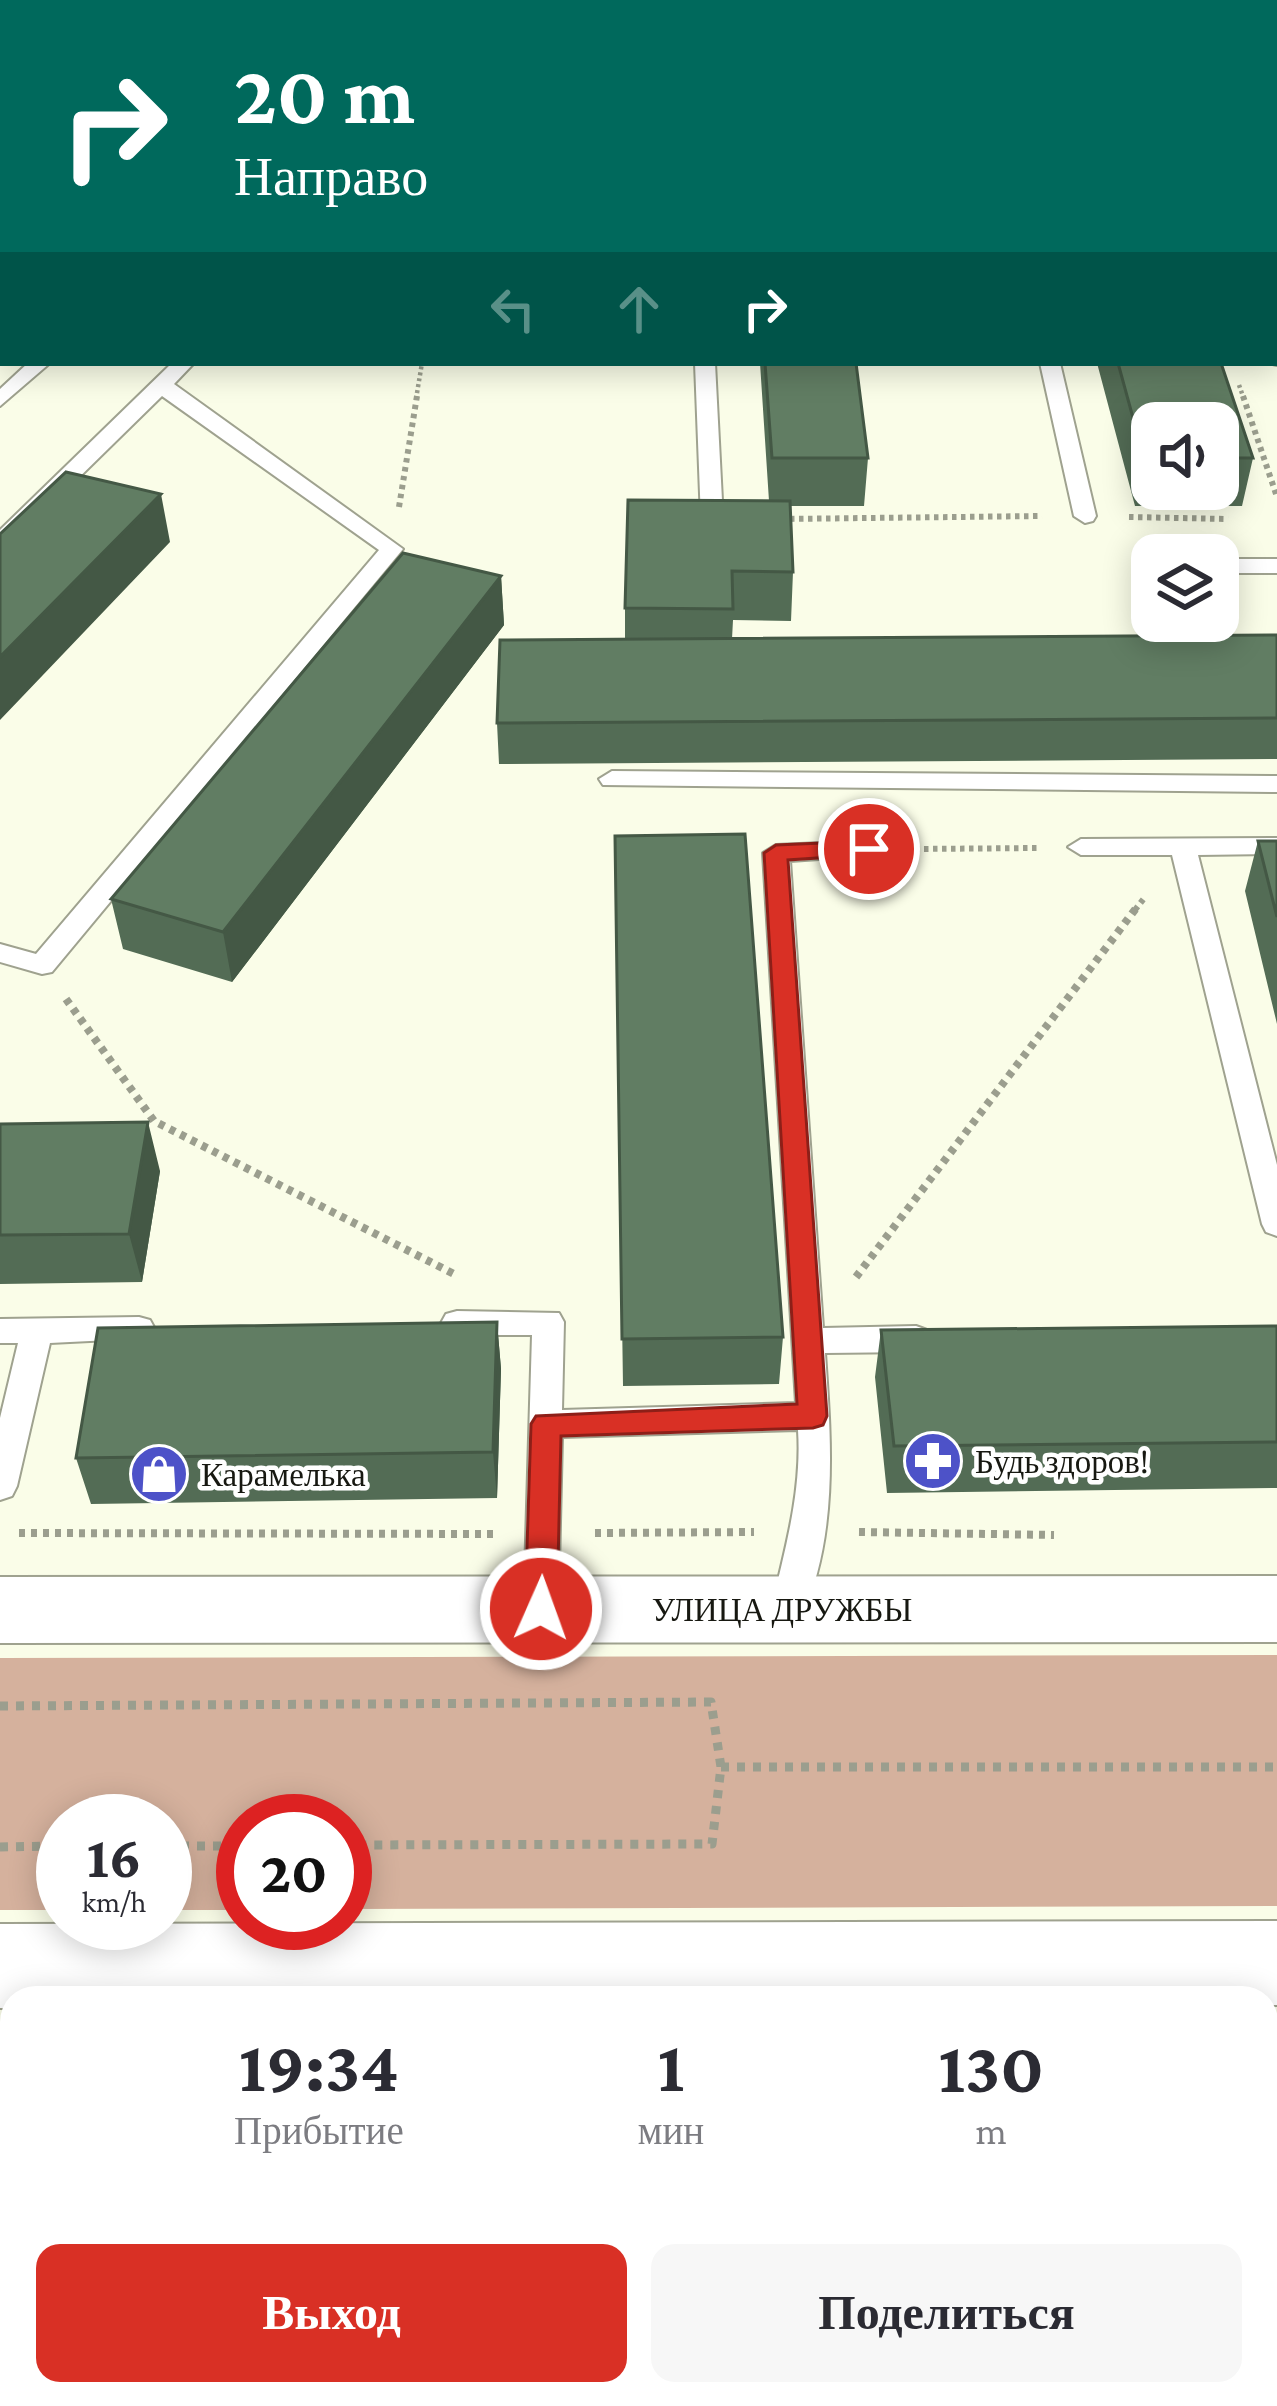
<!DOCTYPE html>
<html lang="ru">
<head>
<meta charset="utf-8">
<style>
  body { margin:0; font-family:"Crimson Pro",serif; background:#f7f7f7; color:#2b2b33; height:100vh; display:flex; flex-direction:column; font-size:45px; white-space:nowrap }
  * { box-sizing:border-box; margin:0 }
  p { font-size:39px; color:#7c7c81 }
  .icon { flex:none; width:66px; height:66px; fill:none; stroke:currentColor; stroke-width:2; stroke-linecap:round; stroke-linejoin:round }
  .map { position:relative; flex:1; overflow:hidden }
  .side { position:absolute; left:0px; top:1986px; width:1278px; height:420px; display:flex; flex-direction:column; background:#fff; border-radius:36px 36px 0 0; box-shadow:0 6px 30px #0003 }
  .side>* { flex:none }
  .hud { position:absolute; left:0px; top:0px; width:1278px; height:366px; box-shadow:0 6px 30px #0003; background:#00695c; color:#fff; overflow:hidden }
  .fabs { position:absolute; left:1131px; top:402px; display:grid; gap:24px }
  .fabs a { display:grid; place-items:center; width:108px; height:108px; border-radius:24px; background:#fff; box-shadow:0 6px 30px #0003; font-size:60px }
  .speed { position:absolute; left:36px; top:1794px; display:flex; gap:24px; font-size:60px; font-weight:700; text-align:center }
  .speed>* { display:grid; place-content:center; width:156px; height:156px; border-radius:50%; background:#fff; box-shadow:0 6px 30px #0003; line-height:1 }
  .speed small { font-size:30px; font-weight:400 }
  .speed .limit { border:18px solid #d22; background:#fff; color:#111 }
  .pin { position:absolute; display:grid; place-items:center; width:102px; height:102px; color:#fff; margin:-51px; border:6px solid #fff; border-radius:50%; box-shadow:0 3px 12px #0007 }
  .me { position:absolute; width:132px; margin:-66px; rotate:2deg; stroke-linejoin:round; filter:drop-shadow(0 0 9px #0008) }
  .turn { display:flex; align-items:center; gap:42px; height:252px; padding:0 36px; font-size:54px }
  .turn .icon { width:156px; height:156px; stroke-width:2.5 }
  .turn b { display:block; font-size:84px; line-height:102px }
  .lanes { display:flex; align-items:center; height:114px; padding:0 36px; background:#0003; justify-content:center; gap:60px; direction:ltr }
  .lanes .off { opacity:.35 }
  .eta { display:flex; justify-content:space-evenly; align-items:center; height:204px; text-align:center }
  .eta b { font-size:72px; font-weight:700; line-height:84px }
  .action { display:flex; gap:24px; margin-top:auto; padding:24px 36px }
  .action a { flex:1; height:138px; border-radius:24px; background:#d93025; color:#fff; font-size:48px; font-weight:700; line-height:138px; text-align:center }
  .action a+a { background:#f7f7f7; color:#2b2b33 }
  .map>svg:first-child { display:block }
</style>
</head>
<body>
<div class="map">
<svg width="1277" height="2406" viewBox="0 0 1277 2406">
  <rect width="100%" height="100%" fill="#fafde8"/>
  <!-- forest -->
  <path fill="#d5b19d" d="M1277,1655v251l-932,3v-88h-102v89h-78v-89h-102v89h-63v-252z"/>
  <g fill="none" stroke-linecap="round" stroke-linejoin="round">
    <defs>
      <path id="lane" d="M28,363h22l-50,43v-17z
        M172,363h22l-20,21 229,165 -351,423 -10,2 -42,-12v-18l36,10 343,-404 -217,-154 -154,151 -8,2v-19z
        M695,363h20l8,157 -11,7 -11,-7z
        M1040,363h20l36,153 -3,5 -8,2 -11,-7z
        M1218,559h59v14h-59z
        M612,771l665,5v16l-674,-7 -4,-6z
        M1277,838v16l-79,1 79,310v71l-11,-4 -4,-8 -90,-369h-91l-13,-8 13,-8z
        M869,841l13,8 -4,6 -88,6 33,467 93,-2 11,4 5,9 -5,9 -11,4 -91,1c6,87 14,185 -25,267l-12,4 -12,-4 -5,-11c14,-59 31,-118 27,-179l-236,7 -4,172 -5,11 -12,4 -12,-4 -5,-11 8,-274h-75l-11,-3 -5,-9 5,-9 11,-3 102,2 5,9 -2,88 234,-7 -33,-550 13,-8z
        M139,1317l11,3 5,9 -5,9 -100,5 -33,143 -5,10 -12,4v-82l18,-75h-18v-24z
        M434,2394h44l-1,12h-44z"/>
      <path id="street" d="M1123,0h32l2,3h-32z
        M0,212h3v22h-3z
        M1275,336h2v29l-9,-2h7z
        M786,2394h88l1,12h-88z"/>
      <path id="secondary" d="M33,0h38l-40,3z
        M116,0h38l-40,3z
        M3,22v23l-3,1v-23z
        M1277,1576v66l-1277,1v-66z
        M1277,1921v84h-11v-7h-1254v10h-12v-84z"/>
    </defs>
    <!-- lane casing -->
    <use href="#lane" stroke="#9fa28f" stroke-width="4"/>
    <!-- street casing -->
    <use href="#street" stroke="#9fa28f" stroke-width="4"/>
    <!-- secondary casing -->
    <use href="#secondary" stroke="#9fa28f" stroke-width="4"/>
    <!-- path-far3 -->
    <path stroke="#9b9e8e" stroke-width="4.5" stroke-dasharray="3 3" stroke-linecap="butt" d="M1239,385l5,14
      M416,399l6,-36"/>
    <!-- path-far2 -->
    <path stroke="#9b9e8e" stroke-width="6" stroke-dasharray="4.5 4.5" stroke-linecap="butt" d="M1243,396l34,101
      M399,507l18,-111
      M1129,517l99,2
      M781,519l261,-3
      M915,849l123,-1
      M1135,910l10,-13"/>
    <!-- path-far1 -->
    <path stroke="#9b9e8e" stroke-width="8" stroke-dasharray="6 6" stroke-linecap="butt" d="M66,999l88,122 302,154
      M856,1277l281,-370
      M859,1532l195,3
      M19,1533l477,1
      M595,1533l159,-1"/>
    <!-- path -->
    <path stroke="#9b9e8e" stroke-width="9" stroke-dasharray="8 8" stroke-linecap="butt" d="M0,1706l711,-4 10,65 -9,77 -367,1
      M721,1767h556
      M165,1846h78
      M0,1847l63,-1
      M1266,2083h11
      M0,2088h12"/>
    <!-- lane -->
    <use href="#lane" fill="#fff" fill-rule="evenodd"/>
    <!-- street -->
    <use href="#street" fill="#fff" fill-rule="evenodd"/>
    <!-- secondary -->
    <use href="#secondary" fill="#fff" fill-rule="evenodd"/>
  </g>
  <!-- wall -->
  <path fill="#536c55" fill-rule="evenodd" d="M731,0h304v3h-303z
    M760,363h96l12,95 -4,48h-74l3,66 -2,49 -58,-1 -1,19 545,-4v124l-778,5 -2,-41 128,-83v-32l144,-107z
    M1097,363h124l32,95 -11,48h-107zM1152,423h66v66h-66z
    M501,576l3,49 -272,357 -109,-33 -12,-50z
    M615,836l168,501 -4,47 -156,2z
    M1258,841h19v183l-32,-133z
    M0,1124l160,47 -18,111 -142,2z
    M497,1322l4,47 -4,129 -406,6 -15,-46z
    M1277,1326v162l-390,5 -12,-116 6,-47z
    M12,2162v232h416l-428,12v-243z
    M1266,2177h11v229h-375l-1,-12h365z"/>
  <!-- shaded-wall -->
  <path fill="#445845" d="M3,304v56l-3,2v-55z
    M161,494l9,48 -170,178v-63z
    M501,576l3,49 -272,357 -9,-50z
    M148,1122l12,49 -18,111 -13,-48z
    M497,1322l4,47 -4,129 -4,-46z"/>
  <!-- building -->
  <path fill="#617d63" stroke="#445845" stroke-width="3" d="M0,275l3,1v28l-3,3z
    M765,363h91l12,95h-96z
    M1118,363h103l32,95h-35v-35h-66v35h-8z
    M66,472l95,22 -161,163v-123z
    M628,500l162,1 3,71 -61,-1 1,38 -108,-1z
    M403,553l98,23 -278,356 -112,-33z
    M1277,635v83l-780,5 3,-83z
    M745,834l38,503 -161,2 -7,-503z
    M1258,841h19v76z
    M148,1122l-19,112 -129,1v-111z
    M497,1322l-4,130 -417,6 22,-130z
    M1277,1326v116l-383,4 -13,-116z
    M12,2162v215h-12v-214z
    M1266,2177h11v213h-11z
    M554,2394h228v12h-228z"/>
  <!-- route -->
  <path fill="#d93025" stroke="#8d1f18" stroke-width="3" d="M869,841l9,3v10l-90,6 39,556 -4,9 -10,3 -252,8 -4,173 -5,10 -11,4 -11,-4 -5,-10 6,-185 5,-8 261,-12 -33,-551 12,-8z"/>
  <!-- icons -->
  <defs>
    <symbol id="pharmacy-disc" viewBox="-11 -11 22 22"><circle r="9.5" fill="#4d52c8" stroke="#fff"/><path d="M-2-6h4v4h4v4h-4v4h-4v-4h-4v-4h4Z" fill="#fff"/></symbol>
    <symbol id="shop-disc" viewBox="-11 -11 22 22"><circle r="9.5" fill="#4d52c8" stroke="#fff"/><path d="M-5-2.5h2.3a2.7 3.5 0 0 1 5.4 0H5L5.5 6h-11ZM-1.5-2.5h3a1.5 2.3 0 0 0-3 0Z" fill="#fff"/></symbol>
  </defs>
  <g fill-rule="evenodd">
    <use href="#pharmacy-disc" x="900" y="1428" width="66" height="66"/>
    <use href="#shop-disc" x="126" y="1441" width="66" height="66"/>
  </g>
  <g text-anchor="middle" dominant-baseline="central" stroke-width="9" stroke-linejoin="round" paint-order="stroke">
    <!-- poi labels -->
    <g font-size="33" fill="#171811" stroke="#fff" text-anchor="start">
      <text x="975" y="1461">Будь здоров!</text>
      <text x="201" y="1474">Карамелька</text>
    </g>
    <!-- street labels -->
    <g font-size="33" fill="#171811" stroke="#fff">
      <text x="782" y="1609">УЛИЦА ДРУЖБЫ</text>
    </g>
  </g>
</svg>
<div class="fabs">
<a><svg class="icon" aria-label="sound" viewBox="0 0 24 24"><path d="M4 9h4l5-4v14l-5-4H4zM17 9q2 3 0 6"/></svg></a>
<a><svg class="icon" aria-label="layers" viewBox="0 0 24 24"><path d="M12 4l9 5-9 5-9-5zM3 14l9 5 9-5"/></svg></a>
</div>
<div class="speed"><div>16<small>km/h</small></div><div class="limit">20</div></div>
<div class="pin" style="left:869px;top:849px;background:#d93025"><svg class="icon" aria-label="arrive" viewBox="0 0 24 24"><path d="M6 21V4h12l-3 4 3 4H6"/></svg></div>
<svg class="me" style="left:541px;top:1609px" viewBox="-20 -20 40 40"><circle r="17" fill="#d93025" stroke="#fff" stroke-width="3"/><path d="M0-11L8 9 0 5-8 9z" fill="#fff"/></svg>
<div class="hud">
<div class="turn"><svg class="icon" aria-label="right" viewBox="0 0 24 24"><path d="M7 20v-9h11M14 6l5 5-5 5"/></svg><div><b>20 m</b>Направо</div></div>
<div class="lanes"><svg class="icon off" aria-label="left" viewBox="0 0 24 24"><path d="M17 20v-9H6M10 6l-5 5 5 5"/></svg><svg class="icon off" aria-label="ahead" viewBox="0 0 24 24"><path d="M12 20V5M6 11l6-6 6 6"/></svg><svg class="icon" aria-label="right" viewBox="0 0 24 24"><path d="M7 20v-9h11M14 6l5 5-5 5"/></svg></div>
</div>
<section class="side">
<div class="eta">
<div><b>19:34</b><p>Прибытие</p></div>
<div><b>1</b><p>мин</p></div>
<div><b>130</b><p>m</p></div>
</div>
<div class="action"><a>Выход</a><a>Поделиться</a></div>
</section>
</div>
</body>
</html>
